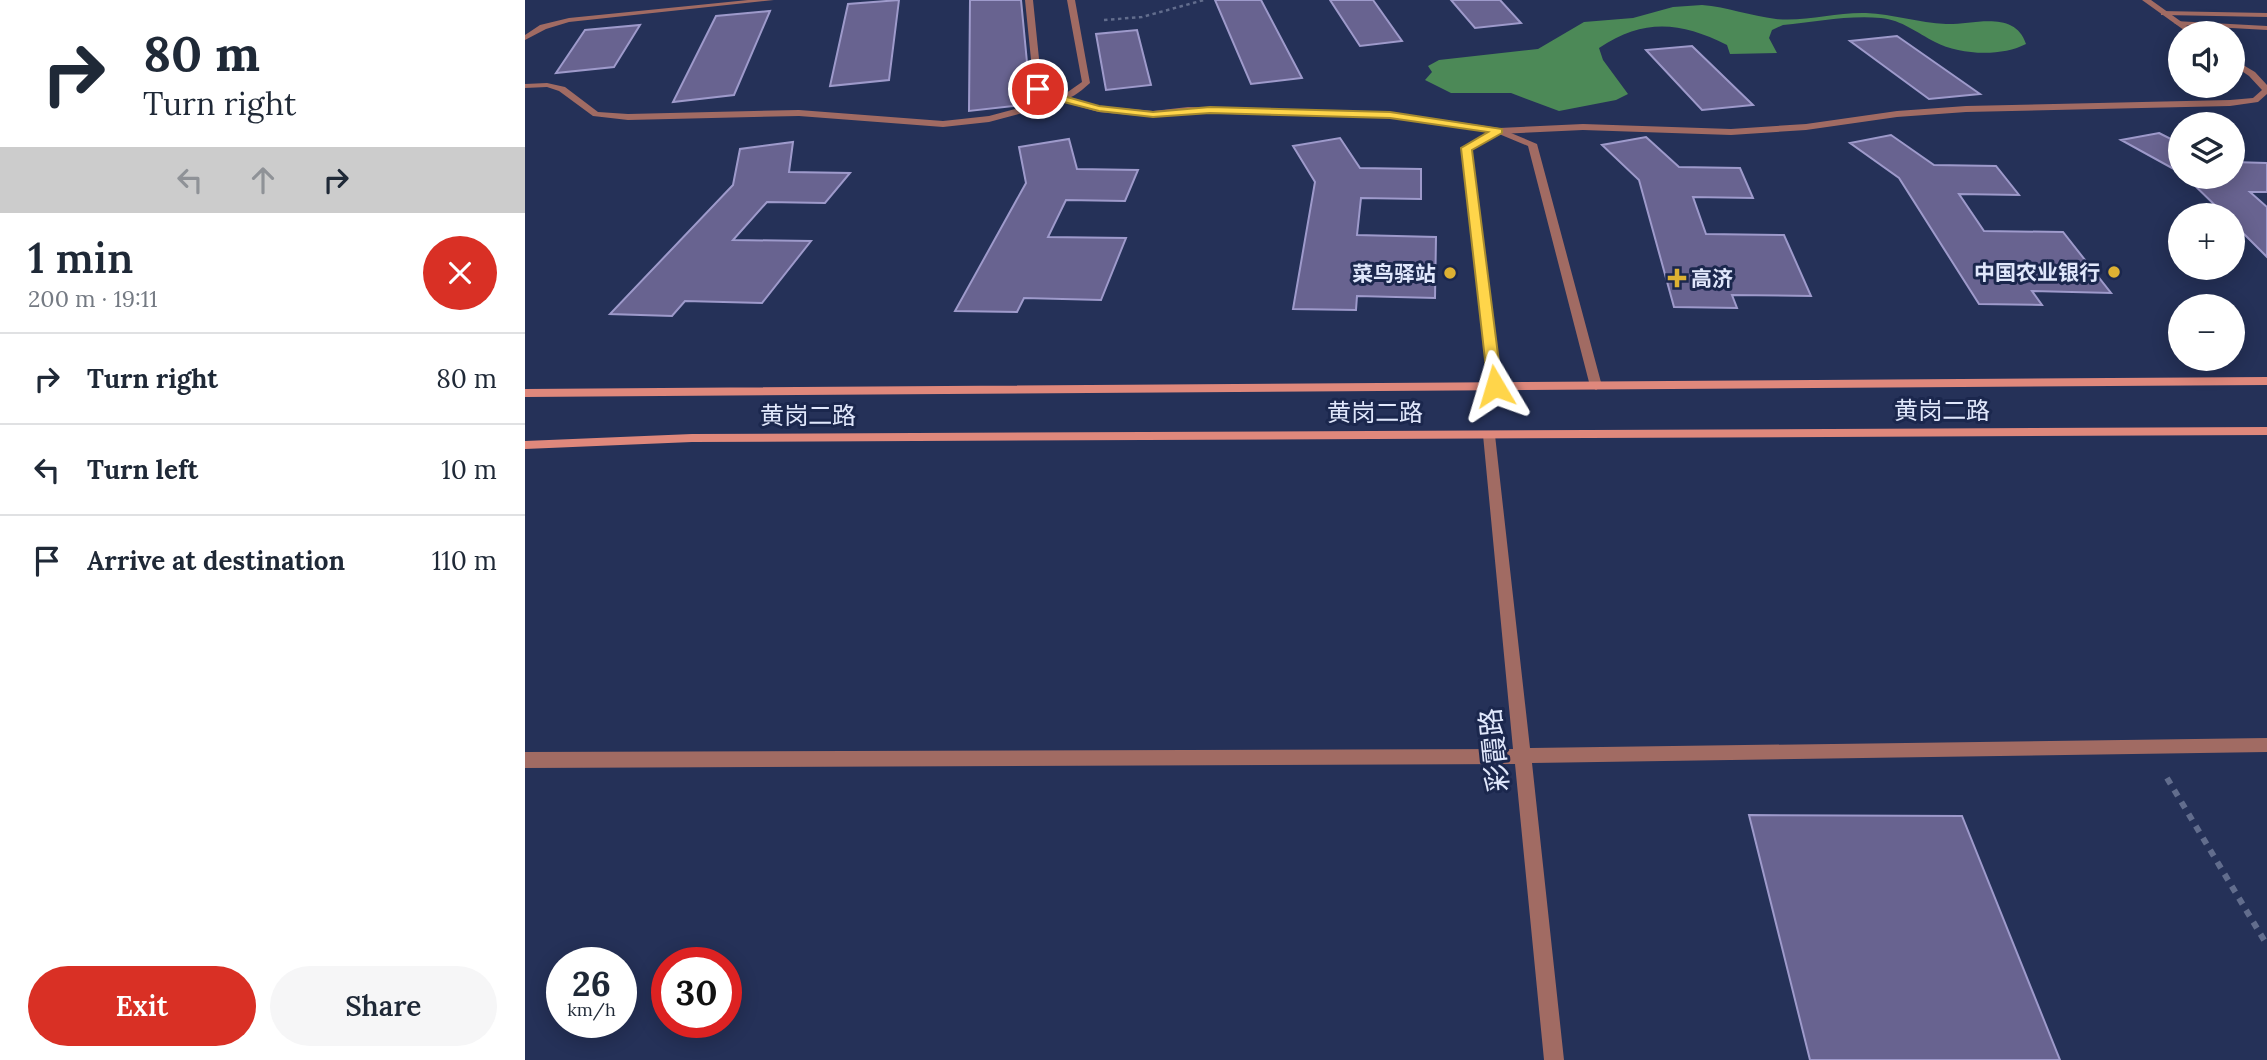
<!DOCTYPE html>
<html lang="en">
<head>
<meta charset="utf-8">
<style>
  body { margin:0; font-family:Lora,"Noto Sans SC",serif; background:#f6f6f7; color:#1f2937; height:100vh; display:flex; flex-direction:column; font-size:26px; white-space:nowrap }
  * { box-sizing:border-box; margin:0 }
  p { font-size:23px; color:#747a83 }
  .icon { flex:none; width:38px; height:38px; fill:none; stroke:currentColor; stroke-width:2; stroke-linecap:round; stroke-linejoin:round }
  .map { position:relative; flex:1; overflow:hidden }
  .side { display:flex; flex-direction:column; background:#fff; width:525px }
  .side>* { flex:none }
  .banner { background:#fff; color:#1f2937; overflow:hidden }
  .tools { position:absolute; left:1643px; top:21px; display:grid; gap:14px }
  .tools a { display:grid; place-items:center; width:77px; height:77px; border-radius:50%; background:#fff; box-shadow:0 4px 18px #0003; font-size:35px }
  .speed { position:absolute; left:21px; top:947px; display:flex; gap:14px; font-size:35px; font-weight:700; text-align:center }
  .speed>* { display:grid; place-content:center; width:91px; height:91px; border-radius:50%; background:#fff; box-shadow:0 4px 18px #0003; line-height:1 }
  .speed small { font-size:18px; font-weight:400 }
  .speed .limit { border:10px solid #d22; background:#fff; color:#111 }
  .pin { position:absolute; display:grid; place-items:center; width:60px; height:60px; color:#fff; margin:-30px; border:4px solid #fff; border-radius:50%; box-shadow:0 2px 7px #0007 }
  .me { position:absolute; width:77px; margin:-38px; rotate:353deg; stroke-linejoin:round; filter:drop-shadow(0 0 5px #0008) }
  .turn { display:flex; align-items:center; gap:24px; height:147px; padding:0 28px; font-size:32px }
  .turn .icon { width:91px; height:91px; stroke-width:2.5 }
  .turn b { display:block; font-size:49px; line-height:60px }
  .lanes { display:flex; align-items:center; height:66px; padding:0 28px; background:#0003; justify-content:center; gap:35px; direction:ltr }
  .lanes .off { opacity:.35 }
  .round { display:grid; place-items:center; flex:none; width:74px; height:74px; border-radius:37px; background:#f6f6f7 }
  .headline { display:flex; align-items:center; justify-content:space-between; height:119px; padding:0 28px }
  h1 { font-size:42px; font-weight:600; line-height:52px }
  .button { display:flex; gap:14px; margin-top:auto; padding:14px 28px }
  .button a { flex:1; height:80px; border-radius:42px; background:#d93025; color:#fff; font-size:28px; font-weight:600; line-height:80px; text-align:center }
  .button a+a { background:#f6f6f7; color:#1f2937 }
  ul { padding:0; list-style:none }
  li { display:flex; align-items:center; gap:21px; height:91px; padding:0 28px; border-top:2px solid #e0e1e3 }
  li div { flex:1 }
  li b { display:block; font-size:26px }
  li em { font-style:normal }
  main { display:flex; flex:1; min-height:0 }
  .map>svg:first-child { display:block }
</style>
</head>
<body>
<main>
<section class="side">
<div class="banner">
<div class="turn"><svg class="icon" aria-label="right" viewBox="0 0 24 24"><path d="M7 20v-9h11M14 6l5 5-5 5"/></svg><div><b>80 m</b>Turn right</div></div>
<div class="lanes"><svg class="icon off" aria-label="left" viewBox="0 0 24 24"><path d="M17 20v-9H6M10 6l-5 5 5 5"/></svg><svg class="icon off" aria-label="ahead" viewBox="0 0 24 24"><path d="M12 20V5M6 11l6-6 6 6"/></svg><svg class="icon" aria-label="right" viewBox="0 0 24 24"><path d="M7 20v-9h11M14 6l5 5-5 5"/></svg></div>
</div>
<div class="headline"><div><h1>1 min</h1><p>200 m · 19:11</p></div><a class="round" style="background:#d93025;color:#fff"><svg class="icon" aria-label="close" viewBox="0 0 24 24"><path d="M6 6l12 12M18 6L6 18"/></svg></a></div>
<ul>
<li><svg class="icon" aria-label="right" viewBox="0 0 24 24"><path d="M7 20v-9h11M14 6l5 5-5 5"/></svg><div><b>Turn right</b></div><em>80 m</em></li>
<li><svg class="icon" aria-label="left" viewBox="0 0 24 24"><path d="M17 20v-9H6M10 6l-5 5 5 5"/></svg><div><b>Turn left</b></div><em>10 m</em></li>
<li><svg class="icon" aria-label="arrive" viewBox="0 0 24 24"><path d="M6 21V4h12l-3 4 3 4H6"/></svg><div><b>Arrive at destination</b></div><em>110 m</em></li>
</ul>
<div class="button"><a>Exit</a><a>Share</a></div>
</section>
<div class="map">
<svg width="1742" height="1060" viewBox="0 0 1742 1060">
  <rect width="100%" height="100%" fill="#253158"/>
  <!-- water -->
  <path fill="#4c8957" d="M1177,5c25,2 49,11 74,14 29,3 61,-7 90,-6 27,1 53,10 80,11 26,1 69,-15 80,20 -25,13 -66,11 -91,-2 -18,-9 -33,-22 -54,-24 -33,-3 -66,4 -98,7l-11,5 -3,8 8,15 -47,1 -3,-9c-47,-23 -82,-27 -128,3l4,12 25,34 -12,6 -57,11 -48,-18h-60l-26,-13 7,-8 -4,-6 11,-6 99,-11 46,-27 49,-4 40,-11z"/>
  <!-- building -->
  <path fill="#686390" stroke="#9e9acb" stroke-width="2" d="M374,0l-10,80 -59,6 18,-82z
    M445,0h51l10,104 -62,7z
    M690,0h46l41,78 -51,6z
    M805,0h43l29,41 -42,5z
    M926,0h49l21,23 -46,5z
    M245,11l-36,84 -61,7 43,-86z
    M115,25l-26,42 -58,6 29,-43z
    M612,30l14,55 -45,5 -10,-56z
    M1372,36l83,58 -51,5 -79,-58z
    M1167,46l61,59 -51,5 -56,-60z
    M1634,133l22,11v29l-60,-33z
    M1366,135l43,30 62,1 23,29 -60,-1 25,37 79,1 48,61 -79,-2 10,14 -63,-1 -80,-126 -49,-35z
    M1121,137l33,30 61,1 13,30 -60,-1 13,37 78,1 27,61 -79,-1 5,13 -63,-1 -35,-127 -37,-35z
    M815,138l20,30 61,1v30l-60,-1 -4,37 79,2 -1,61 -78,-2 -1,14 -63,-1 22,-127 -22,-36z
    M544,139l8,30 61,1 -13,31 -59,-1 -18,37 78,1 -25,62 -77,-2 -7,14 -62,-1 71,-128 -7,-36z
    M268,142l-4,30 61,1 -25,30 -58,-1 -34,38 78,1 -49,62 -77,-2 -13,15 -62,-2 123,-129 7,-36z
    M1708,162l34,1v29h-17l17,15v50l-34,-34v-8h-8l-39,-38h47z
    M1224,815l213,1 98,244h-250z"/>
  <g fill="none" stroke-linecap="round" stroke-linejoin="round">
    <!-- path-far1 -->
    <path stroke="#626d8d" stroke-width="2.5" stroke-dasharray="3.5 3.5" stroke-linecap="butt" d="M579,20l38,-3 62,-17"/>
    <!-- path -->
    <path stroke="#626d8d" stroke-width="6" stroke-dasharray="7 7" stroke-linecap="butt" d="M1642,778l100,167"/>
    <!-- lane -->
    <path fill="#a16b63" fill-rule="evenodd" d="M223,0h26l-205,22 -23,7 -21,11v-5l15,-10 29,-7z
      M500,0h8l9,88 20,8 20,-14 -15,-82h8l15,83c-21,19 -31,23 -56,6z
      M1617,0h9l46,33h-9z
      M1708,59l22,13 12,13v9l-9,8 -28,4 -264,6 -69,5 -91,13 -75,5 -148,-5 -84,4 -4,-3 4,-3 84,-4 148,5 75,-5 91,-13 69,-5 264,-6 23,-2 9,-8 -13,-14 -16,-11z"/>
    <!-- street -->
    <path fill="#a16b63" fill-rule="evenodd" d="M1636,11l106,2v4l-103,-2h-3z
      M1650,21l92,5v4l-89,-5 -4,-2z
      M22,83l18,4 33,25 30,2 171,-4 144,11 46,-5 74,-20 36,10 54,5 35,-4 202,5 109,16 38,16 65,242 -6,4 -6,-4 -62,-240 -29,-12 -28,15 30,237 -6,4 -6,-4 -28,-238 29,-16 -100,-14 -202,-5 -35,4 -54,-5 -36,-10 -74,20 -46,5 -144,-11 -171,4 -35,-4 -34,-25 -12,-4 -22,1v-4z
      M964,431l6,4 35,313 737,-10v14l-735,11 32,297h-20l-29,-296 -990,4v-16l988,-3 -30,-314z"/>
    <!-- secondary -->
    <path fill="#df887c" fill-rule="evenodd" d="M1742,377v8l-1742,12v-8z
      M1742,427v8l-1575,7 -167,7v-8l167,-7z"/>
  </g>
  <!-- route -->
  <path fill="#ffd54a" stroke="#a68a30" stroke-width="2" d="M513,86l29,11 32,9 54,6 57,-5 180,5 112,17v4l-30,17 30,236 -2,3h-10l-2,-3 -27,-238 27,-16 -98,-14 -180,-5 -57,4 -54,-6 -39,-10 -25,-10v-4z"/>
  <!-- markers -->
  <g fill="#ddb133" stroke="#1b274d" stroke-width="2.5">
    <circle cx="1589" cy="272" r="7"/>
    <circle cx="925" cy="273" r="7"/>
    <path d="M1148.5 267.5h7v7h7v7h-7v7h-7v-7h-7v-7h7z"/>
  </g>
  <g text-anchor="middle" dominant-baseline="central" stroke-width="6" stroke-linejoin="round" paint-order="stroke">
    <!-- far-poi labels -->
    <g font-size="21" font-weight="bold" fill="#e0e7fb" stroke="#1b274d" text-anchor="end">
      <text x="1575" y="272">中国农业银行</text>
      <text x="911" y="273">菜鸟驿站</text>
      <text x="1166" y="278" text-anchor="start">高济</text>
    </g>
    <!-- street labels -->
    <g font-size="24" fill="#e0e7fb" stroke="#1b274d">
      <text x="1417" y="410">黄岗二路</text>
      <text x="850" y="412">黄岗二路</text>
      <text x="283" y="415">黄岗二路</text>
    </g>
    <!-- near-street labels -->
    <g font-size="28" fill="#e0e7fb" stroke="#1b274d">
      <text transform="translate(969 750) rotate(-96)">彩霞路</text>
    </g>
  </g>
</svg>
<div class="tools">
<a><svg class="icon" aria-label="sound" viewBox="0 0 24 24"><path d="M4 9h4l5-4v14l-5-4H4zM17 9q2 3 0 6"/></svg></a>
<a><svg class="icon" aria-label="layers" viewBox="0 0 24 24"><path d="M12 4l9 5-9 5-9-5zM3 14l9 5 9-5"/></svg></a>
<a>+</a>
<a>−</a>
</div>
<div class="speed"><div>26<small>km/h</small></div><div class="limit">30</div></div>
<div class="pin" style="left:513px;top:89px;background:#d93025"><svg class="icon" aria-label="arrive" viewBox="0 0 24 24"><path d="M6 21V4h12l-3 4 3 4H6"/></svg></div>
<svg class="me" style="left:970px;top:386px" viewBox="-20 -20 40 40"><path d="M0-17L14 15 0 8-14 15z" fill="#ffd54a" stroke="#fff" stroke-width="4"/></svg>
</div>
</main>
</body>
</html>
